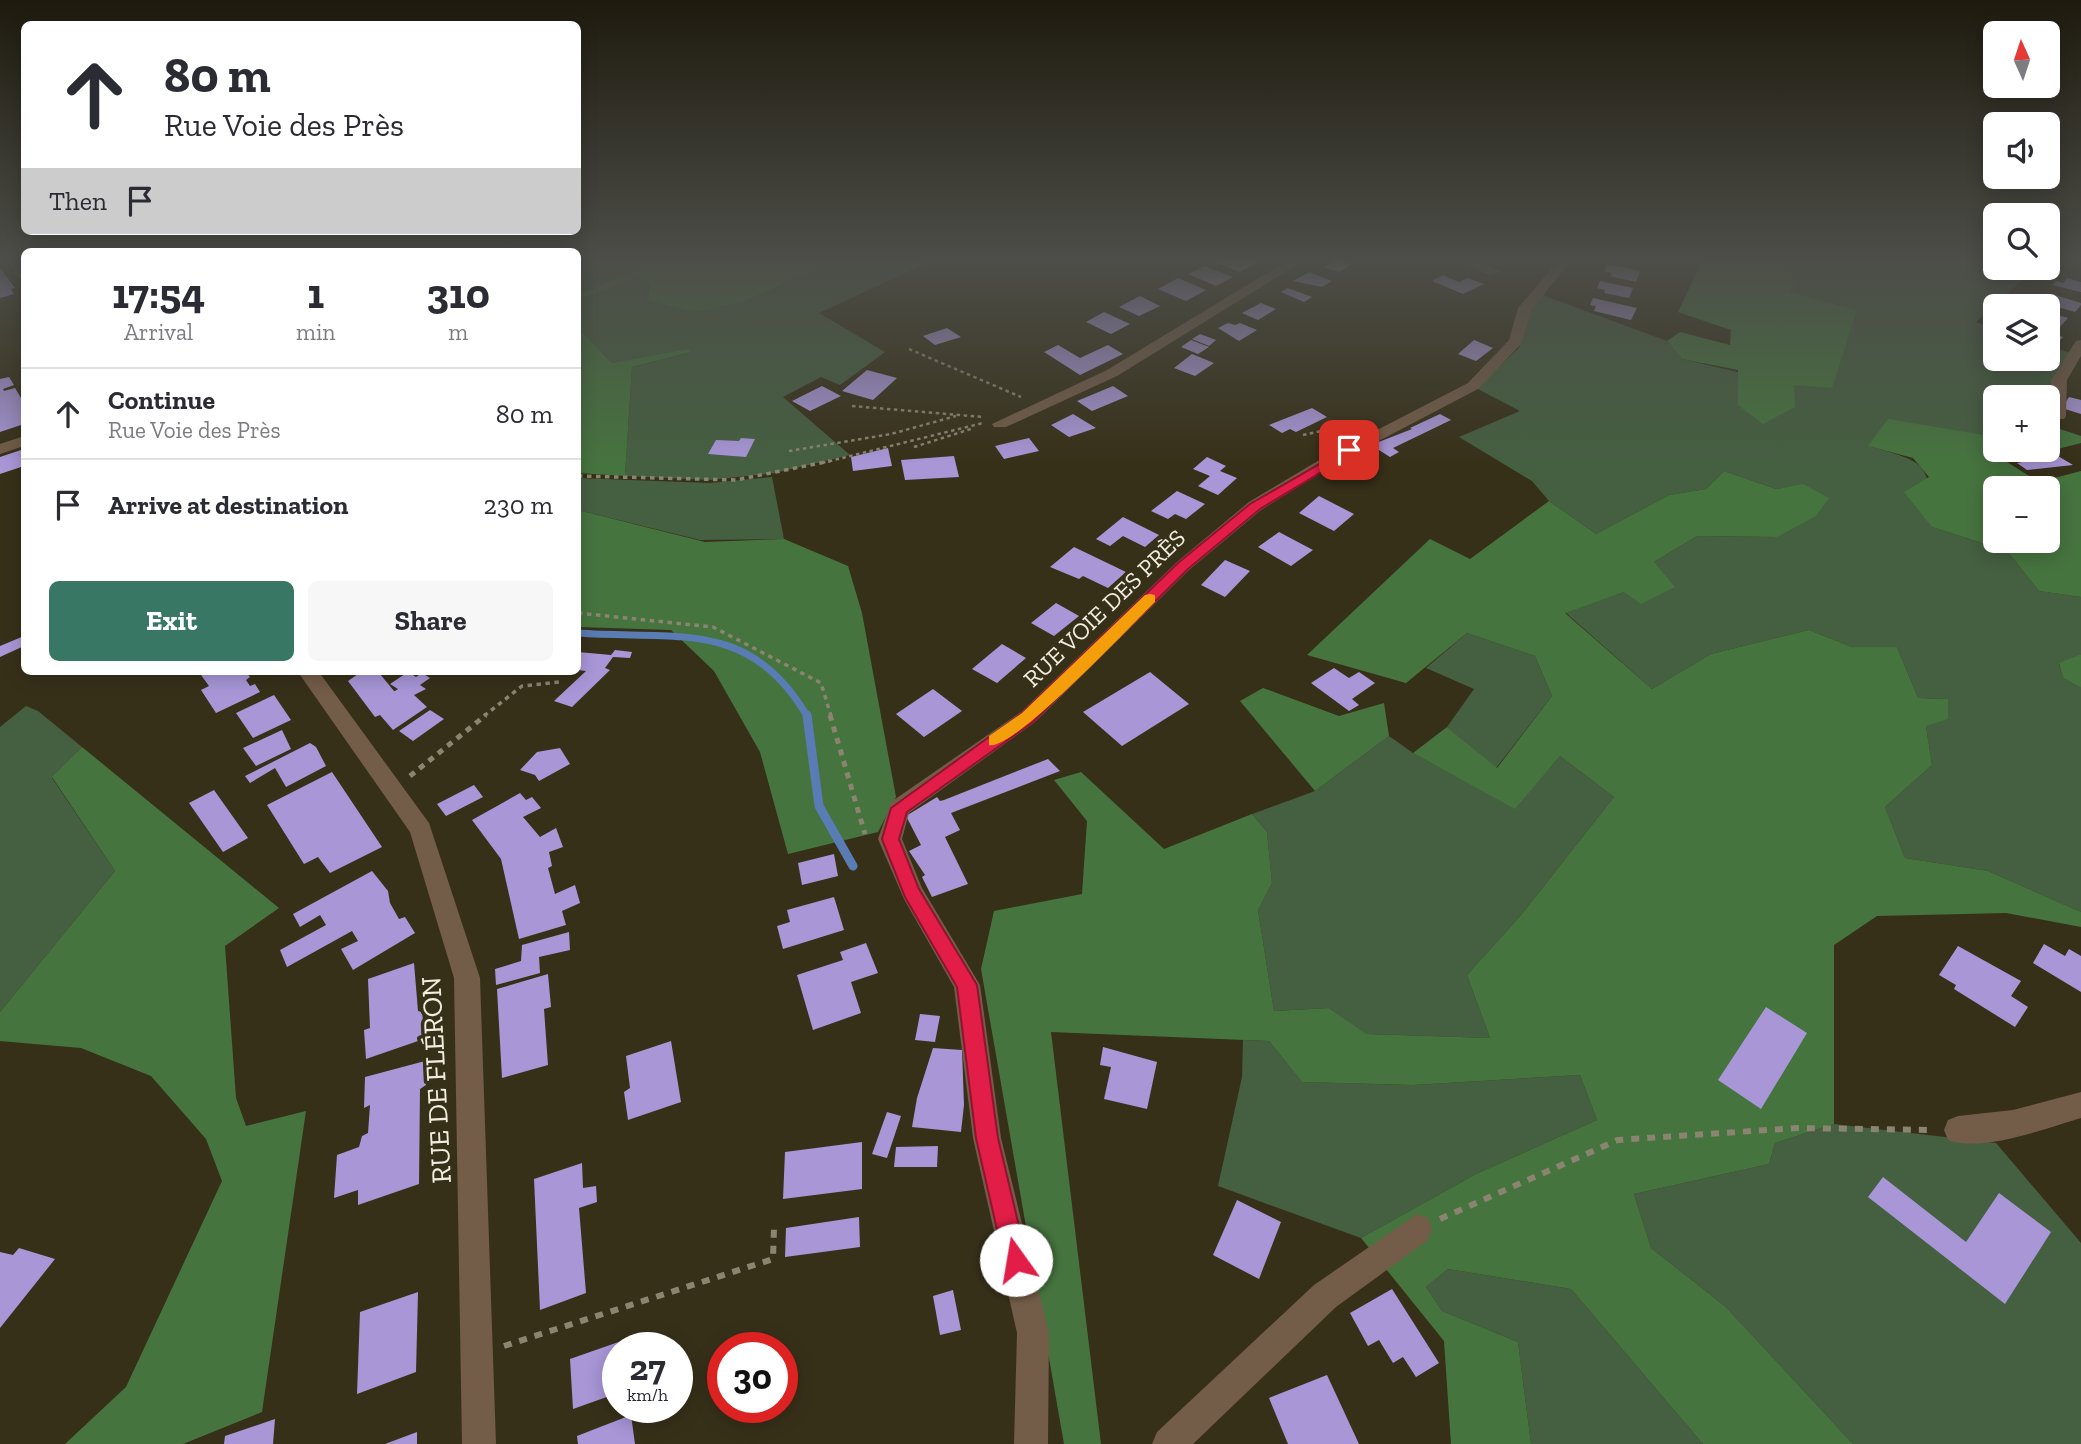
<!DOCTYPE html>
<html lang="en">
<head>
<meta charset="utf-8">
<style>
  body { margin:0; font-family:"Zilla Slab",serif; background:#f7f7f7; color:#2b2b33; height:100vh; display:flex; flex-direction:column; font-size:26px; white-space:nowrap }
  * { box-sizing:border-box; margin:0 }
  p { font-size:23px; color:#7c7c81 }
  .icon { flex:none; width:38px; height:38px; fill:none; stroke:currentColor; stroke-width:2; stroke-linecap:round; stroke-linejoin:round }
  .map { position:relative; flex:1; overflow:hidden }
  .drawer { position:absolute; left:21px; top:248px; width:560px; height:427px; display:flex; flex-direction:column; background:#fff; border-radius:10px; box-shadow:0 4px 18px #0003 }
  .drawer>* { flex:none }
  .guide { position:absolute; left:21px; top:21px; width:560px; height:214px; border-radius:10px; box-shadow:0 4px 18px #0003; background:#fff; color:#2b2b33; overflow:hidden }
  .needle { width:46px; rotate:357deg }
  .controls { position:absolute; left:1983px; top:21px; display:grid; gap:14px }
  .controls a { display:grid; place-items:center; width:77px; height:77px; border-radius:10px; background:#fff; box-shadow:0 4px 18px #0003; font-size:35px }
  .speed { position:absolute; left:602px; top:1332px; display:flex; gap:14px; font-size:35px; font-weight:700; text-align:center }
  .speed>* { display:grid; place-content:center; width:91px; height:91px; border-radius:50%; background:#fff; box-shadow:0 4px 18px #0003; line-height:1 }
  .speed small { font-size:18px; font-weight:400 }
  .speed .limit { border:10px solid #d22; background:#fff; color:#111 }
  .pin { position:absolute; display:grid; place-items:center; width:60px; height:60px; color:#fff; margin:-30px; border-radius:14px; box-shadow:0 4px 10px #0006 }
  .me { position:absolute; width:77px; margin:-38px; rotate:347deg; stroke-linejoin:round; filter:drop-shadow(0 0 5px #0008) }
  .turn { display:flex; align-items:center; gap:24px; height:147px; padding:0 28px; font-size:32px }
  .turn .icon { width:91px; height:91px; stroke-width:2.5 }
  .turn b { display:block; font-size:49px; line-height:60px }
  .then { display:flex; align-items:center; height:66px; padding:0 28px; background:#0003; gap:14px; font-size:26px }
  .eta { display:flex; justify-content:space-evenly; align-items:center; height:119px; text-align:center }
  .eta b { font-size:42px; font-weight:700; line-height:49px }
  .button { display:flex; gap:14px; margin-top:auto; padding:14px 28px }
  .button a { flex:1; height:80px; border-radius:10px; background:#387763; color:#fff; font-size:28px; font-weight:700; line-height:80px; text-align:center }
  .button a+a { background:#f7f7f7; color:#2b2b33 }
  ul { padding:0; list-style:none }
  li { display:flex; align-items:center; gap:21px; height:91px; padding:0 28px; border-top:2px solid #e1e1e2 }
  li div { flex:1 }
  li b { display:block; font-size:26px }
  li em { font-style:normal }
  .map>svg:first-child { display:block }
</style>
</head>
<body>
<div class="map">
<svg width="2081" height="1444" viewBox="0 0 2081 1444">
  <rect width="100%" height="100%" fill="#373019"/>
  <!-- green -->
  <path fill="#455f41" d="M578,261h78l-78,34z
    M835,261h96l-112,52 66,39 -45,33 -19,-8 -38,20 67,58 -75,18 -65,7 -85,-4 7,-109 60,-15 -80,11 -34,-35v-23l3,-6 57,-21 12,7 93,17z
    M1782,261h213v7h40l-59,54 19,7v30h53v-14l25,9 -25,70v-27h-53v40l-126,9c63,18 59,17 63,81l75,24 32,40 42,6v57l-22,10 4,14 18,10v224l-93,-41 -83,-13 -20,-51 47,-42 -6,-39 21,-27 -29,-1 -21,-51h-45l-43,-17 -98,24 -59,35 -87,-77 59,-20 30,-30 43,-26 80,1 26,-52 -27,4 -52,-18 -18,18 -37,6 -73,39 -47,-33 -17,-20 -73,-44 61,-26 -44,-23 43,-40 12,-38 11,-15 125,46 15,18 111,26 64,-75 -68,-18 6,-12z
    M772,477l12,62 -84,1 -122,-30v-32l132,5z
    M1467,633l68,23 17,40 -56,72 -49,-41 27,-38 -48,-21z
    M26,706l12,5 44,36 -30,31 63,93 -115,141v-285z
    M1389,736l24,17 102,55 45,-52 54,41 -93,118 -54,60 23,63 -125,-4 -36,-26 -55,3 -16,-101 14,-27 -5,-51 -15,-18 63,-23z
    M1243,1040l26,1 33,41 111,3 167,-10 17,45 -121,54 -115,64 -143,-52 24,-109z
    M1834,1124l162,19 85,100v201h-228l-127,-137 -75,-59 -17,-54 135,-30 6,-21z
    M1448,1269l123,20 132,155h-172l-13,-102 -76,-31 -16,-24z"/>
  <!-- forest -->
  <path fill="#46743f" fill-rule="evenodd" d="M656,261h179l-92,41 -49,10 -46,-12 2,-15 -12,-7 -57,21 -3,6v-10z
    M1702,261h80l13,19 -5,12 67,18 -25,78 -38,-3 1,22 -32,17 -25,-19v-35l-56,-11 -15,-18 13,-9 50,13 1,-15 -53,-18z
    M578,328l34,35 76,-14 4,3 -60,15 -7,109 -47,-3z
    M1888,419l107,18v13h53v-25l33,11v7l-74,19 32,20 42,-11v126l-42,-6 -32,-40 -75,-24 -28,-35 25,-15 -16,-19 -45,-12zM2048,488v53h-53v-53z
    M1724,471l52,18 27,-5 26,14 -13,18 -39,21 -80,-1 -43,26 21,25 -34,17 -17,-12 -59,21 87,76 59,-35 98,-24 43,17h45l21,51 30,1v20l-22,7 6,39 -47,42 20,51 83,13 93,41v15l-75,-14 -129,3 -43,29v179l-59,19 -6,21 -135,30 17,54 75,59 127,137h-150l-132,-155 -123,-20 -22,18 16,24 76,31 13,102h-80l-7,-103 -83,-103 115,-64 121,-54 -17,-45 -167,10 -111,-3 -33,-41 -218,-9 50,412h-37l-83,-475 13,-58 88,-17 5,-73 -33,-41 27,-8 83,77 88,-35 15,18 5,51 -14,27 16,101 55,-3 37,26 124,4 -23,-63 54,-60 93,-118 -54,-41 -45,53 -102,-56 34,-26 50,41 55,-72 -17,-40 -68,-23 -61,50 -99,-28 123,-116 40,20 79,-58 47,33 73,-39 37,-6z
    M578,510l127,32 79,-3 64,27 14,47 34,184 -18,35 -90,22 -28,-102 -46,-81 -43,-41 -93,-3z
    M2081,654v34l-18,-10 -4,-15z
    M1263,688l76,28 45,-13 5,33 -74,55 -75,-90z
    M82,747l197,161 -54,38 11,152 10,28 60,-15 -44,301 -79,32h-118l61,-57 96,-206 -16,-42 -55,-63 -70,-28 -81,-7v-29l115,-141 -63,-94z"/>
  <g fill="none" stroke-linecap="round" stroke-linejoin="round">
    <!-- stream-far1 -->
    <path stroke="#597cb4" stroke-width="7" d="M578,633c97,7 172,-15 229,83"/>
    <!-- stream -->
    <path stroke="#597cb4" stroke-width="9" d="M807,715l12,91 34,60"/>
  </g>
  <!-- building -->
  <path fill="#a896d7" d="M1213,261h47l-20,11z
    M1333,261h12l7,3 -13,8 -15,-5z
    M1607,264l33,7 -4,11 -26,-6 2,-3 -8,-2z
    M1205,266l28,11 -17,9 -28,-12z
    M0,268l15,20 -4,1 3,5 -14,4z
    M1309,272l23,9 -10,6 -29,-6z
    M1443,275l16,7 9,-4 16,6 -21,10 -31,-13z
    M1178,278l28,12 -20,11 -28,-12z
    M2067,278l14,4v10l-29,-7 4,-4 7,2z
    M1600,281l33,7 -4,10 -25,-5 1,-3 -8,-2z
    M1288,288l24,9 -8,5 -23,-10z
    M2052,294l29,9v2l-6,7 -31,-9z
    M1140,296l20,10 -21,10 -20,-9z
    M1593,298l44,10 -6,12 -37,-9 2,-5 -6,-1z
    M1261,303l15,6 -18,11 -16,-7z
    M1104,312l26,12 -19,10 -25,-12z
    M2048,312l20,6 -9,10 -11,-4z
    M1228,323l7,2 5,-2 17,7 -18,11 -21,-13z
    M947,328l14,9 -26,8 -12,-9z
    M2048,332l15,5 -7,8 -8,-2z
    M1200,334l16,6 -7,6 -17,-7z
    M1191,340l18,7 -11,7 -17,-7z
    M1474,340l19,8 -17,13 -18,-7z
    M1058,345l22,13 28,-13 15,9 -43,21 -36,-23z
    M1192,354l22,9 -19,13 -21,-8z
    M867,370l30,8 -24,22 -31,-9z
    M9,377l5,8 -11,4 1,2 11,-3 9,15v21l-24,8v-53z
    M822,386l19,10 -31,15 -18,-10z
    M1113,386l15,10 -36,15 -15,-10z
    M2069,397l12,3v14l-19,-6z
    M1312,408l15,9 -31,15 -6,-3 -8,4 -13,-8z
    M1073,414l23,14 -27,9 -18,-12z
    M1440,414l11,6 -58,28 6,4 -9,5 -19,-12 41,-16 -2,-1z
    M741,438l14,1 -9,18 -38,-3 8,-14 23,1z
    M1029,438l10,13 -35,8 -9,-13z
    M888,448l4,18 -39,5 -2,-14z
    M24,449v17l-24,8v-17z
    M954,456l5,21 -54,3 -4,-20z
    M2058,456l15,9 -46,5 -10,-7z
    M1207,457l19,9 -6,5 17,7 -19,17 -20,-9 12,-10 -17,-7z
    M1177,491l28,13 -19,15 -11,-5 -7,5 -17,-8z
    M1319,496l35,18 -20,17 -35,-18z
    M1123,517l36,18 -14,12 -22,-11 -13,10 -14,-7z
    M1279,532l34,18 -22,16 -33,-19z
    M1074,547l52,25 -18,16 -25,-12 -4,3 -29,-12z
    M1225,560l25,11 -25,26 -24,-12z
    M1056,603l23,13 -25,20 -23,-13z
    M24,636v10l-24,11v-11z
    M1002,644l24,14 -29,25 -25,-14z
    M615,650l17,2 -2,6 -17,-1 -8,11 5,2 -38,37 -18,-6 32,-30 -8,-1v-18l33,3z
    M1334,668l15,10 10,-6 16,11 -23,16 7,6 -10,6 -38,-28z
    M206,672h40l4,5 -4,3 4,6 5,-2 5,8 -44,21 -15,-23 8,-4 -8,-11z
    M361,672l19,2 14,17h1l9,11 -9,-11 3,-2 -8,-5 18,-12 8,5 6,-4 8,5 -10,7 6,4 -12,6 13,12 -34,23 -13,-15 -5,2 -27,-36z
    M1150,672l39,32 -67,42 -39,-34z
    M933,689l29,22 -38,26 -28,-23z
    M274,695l17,25 -38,18 -17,-25z
    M430,710l14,9 -31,22 -14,-10z
    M282,730l9,19 -35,17 -13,-18z
    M310,743l6,4 10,19 -40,21 -11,-19 -25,15 -5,-7z
    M560,748l10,16 -31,17 -4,-6 -15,-5 17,-18z
    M1048,759l12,12 -109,42 9,17 -15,7 23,47 -36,13 -10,-20 3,-2 -16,-24 12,-6 -15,-29 31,-19 3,4 4,-1z
    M332,772l50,75 -52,26 -12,-16 -14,7 -37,-59z
    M474,785l9,12 -37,19 -9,-12z
    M214,790l34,48 -25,14 -34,-49z
    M520,793l6,7 6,-3 9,11 -18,9 17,20 16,-9 7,19 -14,5 3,14 -4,2 7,26 20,-9 5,18 -18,8 4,14 -47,14 -18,-80 -29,-39z
    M834,854l4,22 -36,9 -4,-22z
    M372,871l16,20 2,12 9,16 6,-2 10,16 -62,37 -12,-21 17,-8 -6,-10 -65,36 -7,-17 46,-25 -6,-10 -20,12 -7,-13z
    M834,897l10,33 -61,19 -6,-23 13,-4 -3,-12z
    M569,932l1,18 -31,7 1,16 -44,12 -1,-16 26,-8 1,-16z
    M866,943l12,30 -27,9 10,31 -48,17 -16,-55 46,-15 -3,-8z
    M2044,944l21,12 4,-7 12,7v36l-48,-29z
    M1958,946l63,35 -10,15 17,11 -13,20 -61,-38 2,-4 -17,-10z
    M414,963l4,48 4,1 3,23 -7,6 -52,18 -2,-29 6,-2 -2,-49z
    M548,974l3,33 -7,2 4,56 -46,13 -5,-89z
    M1766,1007l41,26 -46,76 -43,-29z
    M920,1014l20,2 -5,26 -20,-2z
    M671,1041l10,61 -53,18 -4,-28 6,-4 -4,-32z
    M1103,1047l54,15 -10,47 -43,-10 7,-32 -11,-2z
    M933,1048l29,2 2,55 -3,27 -49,-5 5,-29z
    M425,1061l1,24 -6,4 -1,95 -61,21v-15l-24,8 3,-43 22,-8 3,-11 6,-3 2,-28 -6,3 1,-31z
    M887,1112l14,4 -14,42 -15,-4z
    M862,1142v47l-79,10 2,-47z
    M938,1146l-1,21h-43l2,-20z
    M582,1163l1,25 13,-2 1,16 -18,6 7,85 -46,17 -6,-131z
    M1883,1177l83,65 33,-49 52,39 -46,72 -137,-107z
    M1237,1200l44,22 -22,57 -46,-24z
    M859,1217l1,30 -75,10 1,-29z
    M19,1248l36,11 -55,69v-76l13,3z
    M1392,1289l47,74 -23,14 -13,-20 -10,6 -14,-23 -11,6 -18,-33z
    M953,1290l8,40 -21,5 -7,-39z
    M418,1292l-2,80 -59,22 3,-82z
    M630,1338v10h-12v45l-45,16 -3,-50z
    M1327,1375l32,69h-71l-19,-46z
    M631,1415l4,29h-57l-1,-8z
    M275,1419l-2,25h-49l1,-8z
    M417,1432v12h-32z"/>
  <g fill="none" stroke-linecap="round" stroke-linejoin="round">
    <!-- path-far3 -->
    <path stroke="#8a8471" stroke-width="2.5" stroke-dasharray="3.5 3.5" stroke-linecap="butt" d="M909,349l112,48
      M852,406l131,11
      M1303,435l60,-13
      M914,447l60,-19
      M789,451l102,-17 65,-18
      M822,463l161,-40"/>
    <!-- path-far2 -->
    <path stroke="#8a8471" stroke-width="3.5" stroke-dasharray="4.5 4.5" stroke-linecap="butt" d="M578,476l158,4 94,-19
      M578,613l135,14 108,56 10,33
      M484,716l38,-30 37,-4"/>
    <!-- path-far1 -->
    <path stroke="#8a8471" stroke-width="5" stroke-dasharray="6 6" stroke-linecap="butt" d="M830,715l35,119
      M410,776l76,-61"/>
    <!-- path -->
    <path stroke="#8a8471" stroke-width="6" stroke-dasharray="8 8" stroke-linecap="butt" d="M1440,1219l178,-79 179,-12 135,2
      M504,1346l269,-87 1,-31"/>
    <!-- minor -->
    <path fill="#735c48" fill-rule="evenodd" d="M8,261h13l3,6v13l-5,-1z
      M1287,261h16l-186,115 -111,51h-12l-2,-3 115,-54z
      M1460,261h19l22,11 -12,3z
      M1558,261h13l-39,48 -11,35 -43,45 -145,76 -72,45 -72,60 -154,152 -126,91 -7,26 20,49 58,97 21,153 48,195 -1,111h-34l3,-111 -44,-195 -19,-151 -50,-88 -26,-60 13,-37 130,-90 156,-150 72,-60 72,-43 147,-76 41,-43 9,-32z
      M2081,340v16l-14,24 -1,36 -2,3h-12l-1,-39 25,-39z
      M24,436v10l-24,8v-10z
      M298,672h21l110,151 51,155 16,466h-34l-8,-466 -44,-146z
      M2081,1092v26c-34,10 -100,35 -133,22l-4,-10 4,-10 10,-4 55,-6z
      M1417,1214l11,4 4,11 -4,11 -92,67 -143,137h-41l5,-12 157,-147z"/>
  </g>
  <!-- sky -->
  <linearGradient id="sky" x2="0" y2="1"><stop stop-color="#1e1a0e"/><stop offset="0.56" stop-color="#4d4e49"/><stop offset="1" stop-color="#4d4e49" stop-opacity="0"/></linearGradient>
  <rect width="2081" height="464" fill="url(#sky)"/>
  <!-- route -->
  <path fill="#e11d48" stroke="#92132f" stroke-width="2" d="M1349,447l6,3 -2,3 -93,56 -72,60 -155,153 -126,90 -8,27 20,50 58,96 21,153 29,122 -3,8 -8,3 -9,-3 -3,-8 -28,-122 -19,-151 -52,-90 -23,-58 9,-31 131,-95 156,-150 72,-59z"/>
  <!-- slow -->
  <path fill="#f59e0b" d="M1150,594l5,1v7c-23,22 -142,150 -166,143v-9l33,-23 123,-118z"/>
  <g text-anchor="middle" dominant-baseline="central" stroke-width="7" stroke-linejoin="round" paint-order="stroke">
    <!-- street labels -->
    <g font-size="24" fill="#f1eddf" stroke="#373019">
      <text transform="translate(1104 608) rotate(-44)">RUE VOIE DES PRÈS</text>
    </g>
    <!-- near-street labels -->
    <g font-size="28" fill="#f1eddf" stroke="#373019">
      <text transform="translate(436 1080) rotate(-93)">RUE DE FLÉRON</text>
    </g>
  </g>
</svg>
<div class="controls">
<a><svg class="needle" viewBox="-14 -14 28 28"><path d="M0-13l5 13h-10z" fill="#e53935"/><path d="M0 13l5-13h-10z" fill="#7c7c81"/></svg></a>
<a><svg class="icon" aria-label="sound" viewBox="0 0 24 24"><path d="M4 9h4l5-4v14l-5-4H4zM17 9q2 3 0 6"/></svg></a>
<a><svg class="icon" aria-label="search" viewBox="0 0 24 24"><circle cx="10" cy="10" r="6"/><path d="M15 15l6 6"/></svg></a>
<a><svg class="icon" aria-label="layers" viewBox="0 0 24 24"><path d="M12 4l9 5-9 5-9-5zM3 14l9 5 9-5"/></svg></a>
<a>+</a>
<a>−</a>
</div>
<div class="speed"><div>27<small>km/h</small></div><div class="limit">30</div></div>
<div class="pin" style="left:1349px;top:450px;background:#d93025"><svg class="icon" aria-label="arrive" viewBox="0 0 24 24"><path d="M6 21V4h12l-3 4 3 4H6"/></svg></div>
<svg class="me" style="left:1016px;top:1260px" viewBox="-20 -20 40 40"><circle r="19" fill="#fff"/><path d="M0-13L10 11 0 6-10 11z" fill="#e11d48"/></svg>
<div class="guide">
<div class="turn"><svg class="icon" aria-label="ahead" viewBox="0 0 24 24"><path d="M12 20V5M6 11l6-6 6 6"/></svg><div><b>80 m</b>Rue Voie des Près</div></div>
<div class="then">Then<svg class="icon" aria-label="arrive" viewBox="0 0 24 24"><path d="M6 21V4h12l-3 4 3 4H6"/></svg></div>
</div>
<section class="drawer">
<div class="eta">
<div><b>17:54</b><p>Arrival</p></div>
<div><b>1</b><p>min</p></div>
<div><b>310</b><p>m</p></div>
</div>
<ul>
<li><svg class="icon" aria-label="ahead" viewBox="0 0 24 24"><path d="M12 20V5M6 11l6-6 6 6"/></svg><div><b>Continue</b><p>Rue Voie des Près</p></div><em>80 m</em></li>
<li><svg class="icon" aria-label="arrive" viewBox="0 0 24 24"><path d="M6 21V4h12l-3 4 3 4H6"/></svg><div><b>Arrive at destination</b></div><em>230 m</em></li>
</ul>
<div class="button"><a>Exit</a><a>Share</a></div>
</section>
</div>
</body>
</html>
